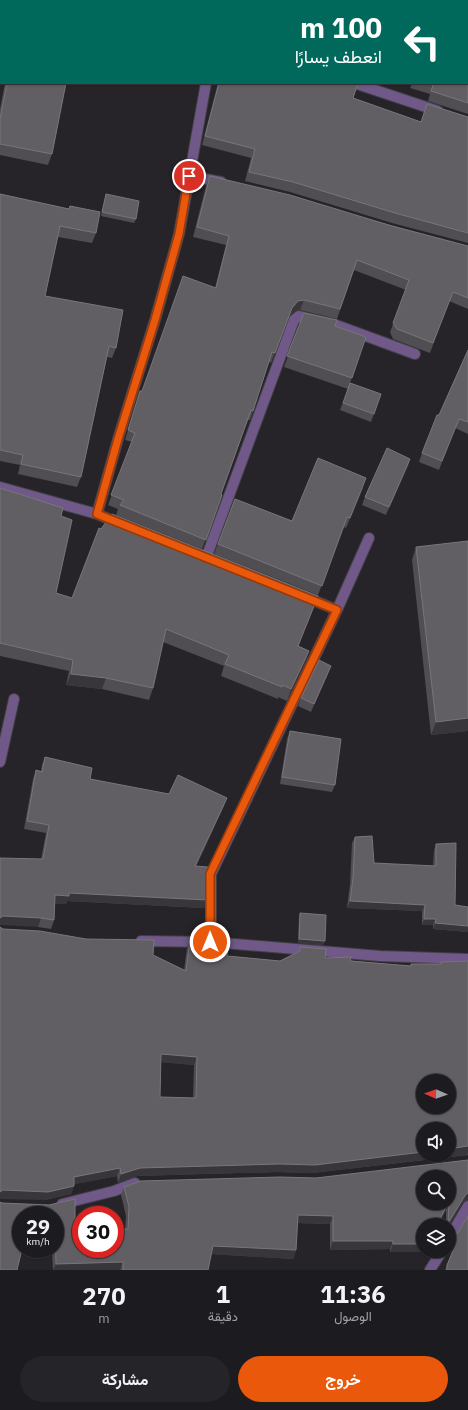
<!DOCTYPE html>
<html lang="ar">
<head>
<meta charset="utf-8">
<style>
  body { margin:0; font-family:"IBM Plex Sans",Vazirmatn,sans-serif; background:#252428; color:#f1f3f6; direction:rtl; height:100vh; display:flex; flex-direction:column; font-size:15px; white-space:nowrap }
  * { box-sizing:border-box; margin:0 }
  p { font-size:13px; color:#a0a1a4 }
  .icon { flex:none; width:22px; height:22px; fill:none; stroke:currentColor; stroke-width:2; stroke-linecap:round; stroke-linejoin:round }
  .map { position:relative; height:1270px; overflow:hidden; direction:ltr }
  .drawer { display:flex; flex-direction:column; background:#1c1b1f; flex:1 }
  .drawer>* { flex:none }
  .guide { position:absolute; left:0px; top:0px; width:468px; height:84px; box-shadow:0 1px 3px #0004,0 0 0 1px #3a393d; direction:rtl; background:#00695c; color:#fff; overflow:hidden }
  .needle { width:26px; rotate:272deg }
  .tools { position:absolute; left:416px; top:1074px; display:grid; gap:8px }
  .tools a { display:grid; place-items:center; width:40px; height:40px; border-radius:50%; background:#1c1b1f; box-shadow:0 1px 3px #0004,0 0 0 1px #3a393d; font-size:20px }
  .speed { position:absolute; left:12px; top:1206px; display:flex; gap:8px; font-size:20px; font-weight:700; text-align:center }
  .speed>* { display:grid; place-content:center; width:52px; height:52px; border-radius:50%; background:#1c1b1f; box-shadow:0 1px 3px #0004,0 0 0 1px #3a393d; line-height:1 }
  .speed small { font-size:10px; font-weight:400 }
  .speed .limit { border:6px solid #d22; background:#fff; color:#111 }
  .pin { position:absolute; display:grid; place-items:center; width:34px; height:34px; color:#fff; margin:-17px; border:2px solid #fff; border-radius:50%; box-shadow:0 1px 4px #0007 }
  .me { position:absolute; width:44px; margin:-22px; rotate:0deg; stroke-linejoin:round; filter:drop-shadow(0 0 3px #0008) }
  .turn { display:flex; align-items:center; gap:14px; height:84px; padding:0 20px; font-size:18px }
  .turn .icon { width:52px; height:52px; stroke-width:2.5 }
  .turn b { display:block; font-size:28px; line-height:34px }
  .eta { display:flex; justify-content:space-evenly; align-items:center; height:68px; text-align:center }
  .eta b { font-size:24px; font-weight:700; line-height:28px }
  .button { display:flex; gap:8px; margin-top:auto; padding:8px 20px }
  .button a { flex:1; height:46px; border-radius:24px; background:#ea580c; color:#fff; font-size:16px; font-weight:700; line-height:46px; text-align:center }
  .button a+a { background:#252428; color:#f1f3f6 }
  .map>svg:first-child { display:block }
</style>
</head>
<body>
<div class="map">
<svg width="468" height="1270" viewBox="0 0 468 1270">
  <rect width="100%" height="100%" fill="#262429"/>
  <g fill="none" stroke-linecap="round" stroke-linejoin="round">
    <defs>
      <path id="minor" d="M223,1v-1
        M354,83l84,28
        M189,176l32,6
        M0,487l97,27 24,10
        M97,514l21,-75 37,-119 24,-86 27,-151
        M206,558l88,-238 5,-4 37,9 79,29
        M303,596l34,14
        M0,762l14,-63
        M211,942v-68l126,-264 32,-72
        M62,1204l52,-13 21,-8
        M449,1238l19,-32
        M430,1270l12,-19"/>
      <path id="tertiary" d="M141,941l70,1 169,14 88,3"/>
    </defs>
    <!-- minor casing -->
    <use href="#minor" stroke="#424045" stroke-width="12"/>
    <!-- tertiary casing -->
    <use href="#tertiary" stroke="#424045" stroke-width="12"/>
    <!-- minor -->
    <use href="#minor" stroke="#705989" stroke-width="10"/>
    <!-- tertiary -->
    <use href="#tertiary" stroke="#705989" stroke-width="10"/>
  </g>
  <!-- wall -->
  <path fill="#504e53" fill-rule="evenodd" d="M29,0h56l-1,1h-50z
    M468,30v84l-40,-13 2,-7 -20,-6 2,-4 -2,-1h57z
    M5,83h61l-14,71 -4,11 -48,-10v-46z
    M218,83h140l-5,15 68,24 6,-18 41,13v126l-76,-20 -102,-31 -45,-11 6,-23 -49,-13z
    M210,176l258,70v63l-19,-8 -19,52 -37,-14 -3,-7 16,-42 -52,-20 -17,49 -37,-9 -5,1 -7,6 -17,46 -2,-1 -16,49 -3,9h-2l-27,74 1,1 -20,54 -86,-34 2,-6 -10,-4 24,-63 -7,-2 15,-49h2l73,-103 11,-43 -33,-8 13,-51z
    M0,194l69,15 1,-3 26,27 -4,10 -34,-6 -13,59 71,52 -4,10 -5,-1 -26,120 -4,10 -59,-13 2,-9 -20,-4z
    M106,194l30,25 -2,4 -33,-7z
    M304,313l31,13 31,11 -16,46 31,11 -10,28 -31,-12 8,-21 -64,-22z
    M468,350v84l-13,-6 -16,42 -20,-8 3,-9z
    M410,459l-24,56 -24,-10 3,-8z
    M0,488l61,28 -5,77 16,5 246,-2 -20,50 11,5 -4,12 -18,38 -9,-4v2l-57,-23 3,-10 -61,-24 -10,46 -4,12 -47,-11 -36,-4 3,-14 -69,-15z
    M363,488l-17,40 -2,-1 -26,68 -104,-41 21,-55 57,22z
    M468,541v190l-37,4 -19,-175 4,-13z
    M328,673l-17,39 -13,-6 3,-8z
    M290,731l45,54 -3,7 -52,-8 7,-45z
    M45,757l45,22 134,27 -28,61 11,33 -3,8 -137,-7 -1,3h-11l-1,16 -3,9 -13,-2 3,-68 5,-26 -22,-4 9,-50 3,-9 5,1 1,-6z
    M355,837l19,26 59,3 1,-16 2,-6 19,61 13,2v25l-35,-3v-4h-11v-14l-75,-3 3,-24 2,-41z
    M300,913l25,28 -2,4 -25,-2 1,-26z
    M3,929l150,26 31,15 3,-22 3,-8 37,16 53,5 19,-10 1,-4 25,11 85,8 1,-2h29l1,-2 27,-1v194l-156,18 -35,-1 -140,4 -19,7 -1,-7 -43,8v2l-3,8 -26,6zM161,1062l33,3 -1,33 -33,-1z
    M468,1160v40l-5,2 -14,23h-3v-15l-8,15h-15v26h2l-1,1h-34v-3l-60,1v-26l-33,-1 -1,27 -3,9 -82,-5 -3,16h-155l-1,-19 -10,-2h13v-34h-34v34h1l-5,21h-17v-68l2,1 47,2 26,-6v31h6v19h34v-19h10l1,-14 -5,-21 3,-8 17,-6 139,-4 36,1zM423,1177h26v26h-26z
    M458,1233l10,37h-23l7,-18h-4v-1h1v-16l3,1z"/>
  <!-- shaded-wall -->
  <path fill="#38363b" d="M468,19v9h-1v-8z
    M304,300l-4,10 -5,1 -7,6 -17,46 21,-55 6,-7z
    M410,459l-2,8 -22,48 3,-8z
    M366,478l-3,10 -17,40z
    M309,651l-4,12 -18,38 4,-12z
    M331,666l-3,7 -17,39 3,-8z
    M71,674l35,4 -4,11 -36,-4z
    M468,718v13l-37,4 5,-13z
    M227,798l-3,8 -32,69 3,-9z
    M69,893l138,7 -3,8 -137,-7 -1,3h-14l3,-9z
    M350,901l75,4 -3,6 -75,-3z
    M3,916l38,2 -3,9 -38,-2v-7z
    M424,919h12l-3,6h-11z
    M435,923l33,3v6l-35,-3z
    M299,939l26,2 -2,4 -25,-2z
    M161,1054l36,3 -3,8 -36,-3z
    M468,1146v6l-1,3 -155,18 -35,-1 -140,4 -19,7 3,-9 19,-6 283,-16v3h26v-6z
    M120,1168l-3,8 -46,9 3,-8z
    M74,1186l-3,8 -26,6 -45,-1v-7l3,-2z
    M468,1193v7l-5,2 -14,23h-1l18,-31z
    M449,1203l-3,7 -8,15h-1z
    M298,1215l35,1 -3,8 -35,-1z
    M333,1241h60l-3,8 -60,1z
    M393,1244h30v7h2l-1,1h-34z
    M451,1244h5l-3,8h-5z
    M213,1246l83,4 -3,9 -83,-5z
    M123,1262l-3,8h-67l3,-6z"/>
  <!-- building -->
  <path fill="#615f64" stroke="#78767a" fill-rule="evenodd" d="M239,0h229v19l-1,1v-19h-228z
    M467,29l1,1v73l-37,-12 2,-6 -5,-2h39z
    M7,83h59l-14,71 -52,-10v-25z
    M219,83h139l-5,15 68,24 6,-18 41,13v116l-73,-20 -102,-31 -44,-10 6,-23 -50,-13z
    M210,176l80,19 102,31 76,20v52l-15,-6 -20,51 -36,-14 -4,-6 16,-43 -52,-20 -17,49 -36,-9 -6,1 -6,7 -17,45 -3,-1 -19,59 -2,-1 -30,84 1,1 -16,45 -86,-35 4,-5 -13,-5 24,-62 -7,-3 12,-39h2l41,-115 33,12 13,-52 -32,-9z
    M0,194l69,15 1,-3 30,6 -4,21 -36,-7 -15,70 78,14 -7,38 -7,-2 -28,131 -60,-13 2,-9 -23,-5z
    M106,194l33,7 -3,18 -34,-7z
    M304,313l33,7 -2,6 31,11 -14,41 -65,-22z
    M468,350v72l-9,-3 -17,42 -20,-8 15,-38h2z
    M350,383l31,11 -7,20 -31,-11z
    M387,448l23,11 -21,48 -24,-10z
    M318,458l48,20 -16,40 -3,-1 -25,69 -104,-42 17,-45 57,22z
    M0,488l63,20 -2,8 11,4 -16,73 16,5 27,-70 2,1 11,-15 206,82 -20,50 11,5 -18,38 -8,-4 -1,2 -57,-23 4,-9 -63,-26 -13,59 -47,-10 -35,-4 2,-14 -73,-17z
    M468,541v177l-32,4 -20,-175z
    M319,660l12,6 -17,38 -13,-6z
    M290,731l51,8 -6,46 -53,-8z
    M45,757l47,11 -2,11 79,15 9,-19 49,23 -32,68 13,1 -1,33 -138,-7v3l-14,-1 -1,25 -13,-2 -38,-2 -3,2v-60l43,1 6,-34 -22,-4 9,-51 6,2z
    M372,836l2,27 62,3v-22l20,-1 -1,62 13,2v19l-33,-3 1,-4h-12l1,-14 -75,-4 3,-23 2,-41z
    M300,913l26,2 -1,26 -26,-2z
    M0,927l3,2 37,2 46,8 68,1 -1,15 33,16 4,-31 39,1 -2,15 53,5 20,-10v-4l26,2 -1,9 26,-1 -1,4 61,5v-2h30v-2l27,-1v185l-19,3v-20h-26v23l-108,13 -35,-1 -140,4 -19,6 -1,-6 -46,9v9l-26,6 -45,-2 -3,2zM161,1054l36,3 -1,41 -36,-1zM423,1081h26v26h-26z
    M468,1160v33l-2,1 -18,29 1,-22v-24h-26v26h25l-11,22h-14v19h-30v-3h-60v-25l-35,-1 -2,35 -83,-4 -5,24h-85v-8l-67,2 -1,-49h-34v34h1l-5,21h-17v-68l2,1 47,2 26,-6v31h6v19h34v-19l13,-1 1,-22 -5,-20 17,-6 139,-4 36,1z
    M468,1216v54h-21v-5l9,-21h-5v-4l-2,-2v-3l3,1 6,-3z"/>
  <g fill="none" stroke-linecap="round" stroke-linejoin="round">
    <defs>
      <path id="route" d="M189,176l-10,58 -24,86 -37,119 -21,75 240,96 -127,264v68"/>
    </defs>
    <!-- route casing -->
    <use href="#route" stroke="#983908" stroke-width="10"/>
    <!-- route -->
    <use href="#route" stroke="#ea580c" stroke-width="7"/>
  </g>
</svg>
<div class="tools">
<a><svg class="needle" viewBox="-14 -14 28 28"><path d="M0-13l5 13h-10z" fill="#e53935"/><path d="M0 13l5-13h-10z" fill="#a0a1a4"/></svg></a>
<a><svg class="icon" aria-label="sound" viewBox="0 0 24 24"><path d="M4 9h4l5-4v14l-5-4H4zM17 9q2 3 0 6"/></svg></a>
<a><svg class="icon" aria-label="search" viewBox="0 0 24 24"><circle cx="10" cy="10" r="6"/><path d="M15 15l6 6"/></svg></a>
<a><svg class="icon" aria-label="layers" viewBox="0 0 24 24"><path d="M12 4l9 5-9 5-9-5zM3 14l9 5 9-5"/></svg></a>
</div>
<div class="speed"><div>29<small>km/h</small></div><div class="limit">30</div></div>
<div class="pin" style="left:189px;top:176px;background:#d93025"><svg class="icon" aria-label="arrive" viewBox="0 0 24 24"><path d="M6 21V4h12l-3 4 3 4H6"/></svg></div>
<svg class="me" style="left:210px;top:942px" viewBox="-20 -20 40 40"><circle r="17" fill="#ea580c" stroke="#fff" stroke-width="3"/><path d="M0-11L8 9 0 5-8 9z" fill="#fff"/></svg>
<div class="guide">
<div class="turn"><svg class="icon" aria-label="left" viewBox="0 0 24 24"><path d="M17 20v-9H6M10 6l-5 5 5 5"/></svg><div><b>100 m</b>انعطف يسارًا</div></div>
</div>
</div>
<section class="drawer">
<div class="eta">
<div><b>11:36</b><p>الوصول</p></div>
<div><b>1</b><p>دقيقة</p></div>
<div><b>270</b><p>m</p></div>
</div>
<div class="button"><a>خروج</a><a>مشاركة</a></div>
</section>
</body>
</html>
